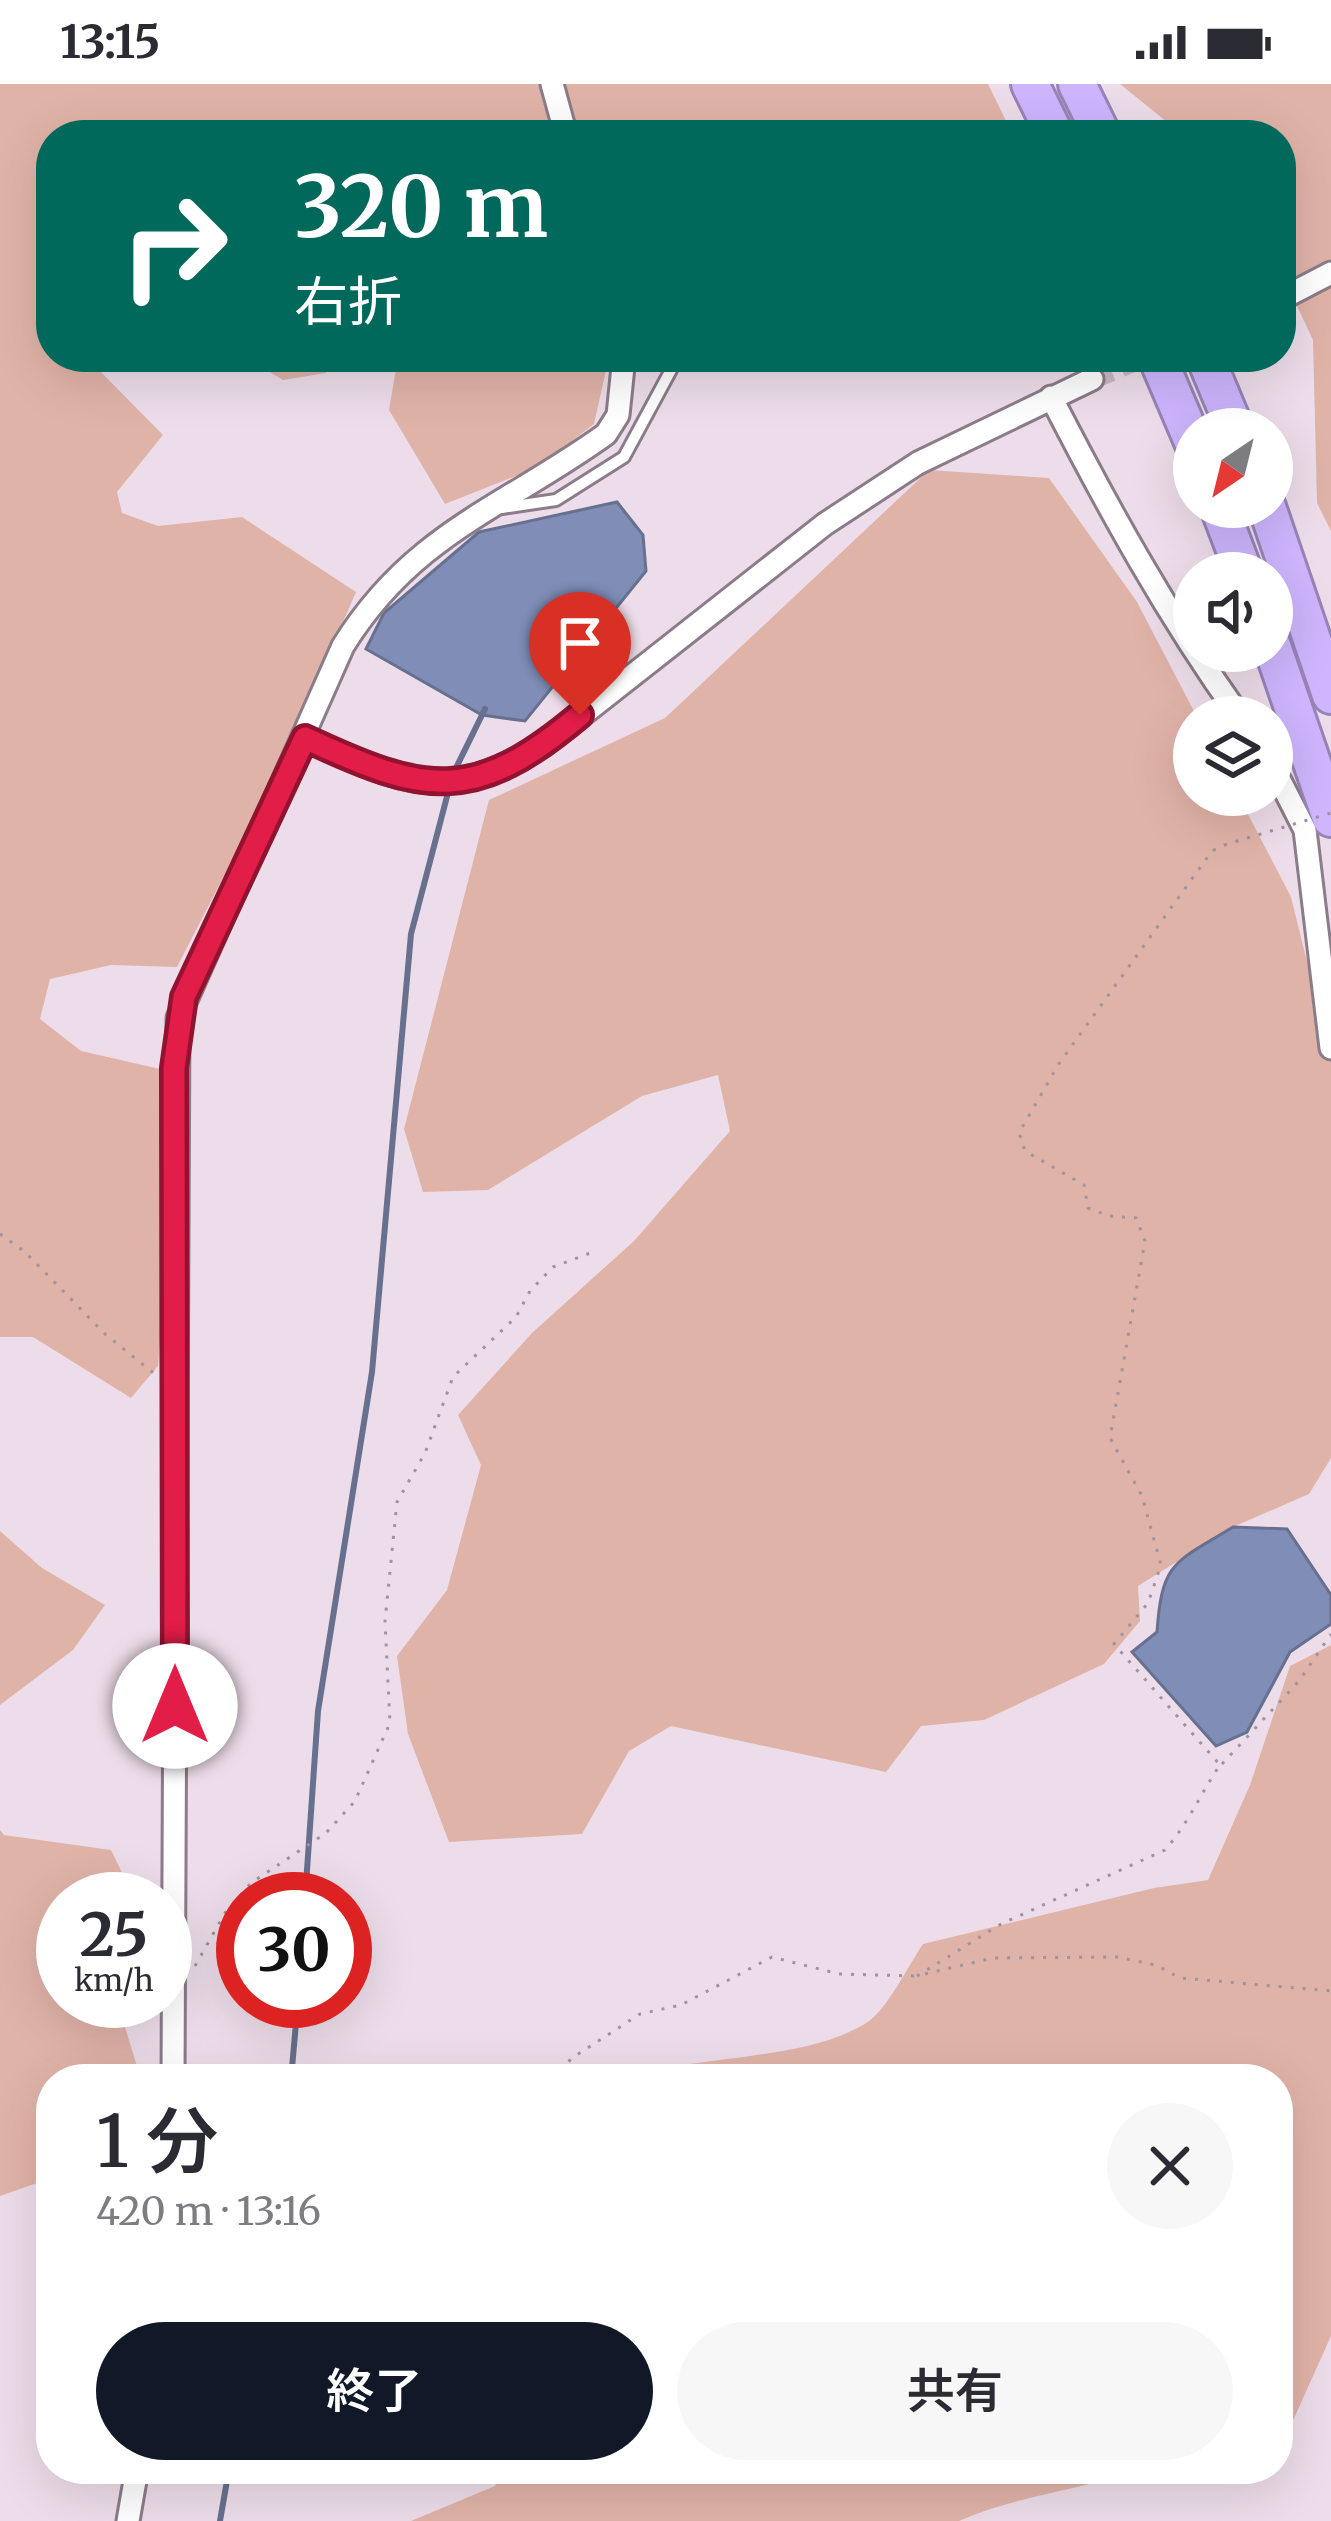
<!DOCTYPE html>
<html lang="ja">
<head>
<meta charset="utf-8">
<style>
  body { margin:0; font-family:Merriweather,"Noto Sans JP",serif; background:#f7f7f7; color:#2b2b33; height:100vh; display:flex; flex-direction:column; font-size:45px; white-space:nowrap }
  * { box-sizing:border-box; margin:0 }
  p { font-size:39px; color:#7c7c81 }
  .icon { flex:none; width:66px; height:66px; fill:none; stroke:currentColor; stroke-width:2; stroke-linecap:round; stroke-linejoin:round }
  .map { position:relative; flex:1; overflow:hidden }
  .drawer { position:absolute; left:36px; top:1980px; width:1257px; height:420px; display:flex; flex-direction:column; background:#fff; border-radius:48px; box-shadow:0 12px 48px #0002 }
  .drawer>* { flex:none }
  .banner { position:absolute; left:36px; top:36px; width:1260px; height:252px; border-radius:48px; box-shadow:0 12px 48px #0002; background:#00695c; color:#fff; overflow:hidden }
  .needle { width:78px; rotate:215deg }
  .controls { position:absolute; left:1173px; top:324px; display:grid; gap:24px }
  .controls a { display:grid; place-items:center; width:120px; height:120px; border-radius:50%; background:#fff; box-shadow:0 12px 48px #0002; font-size:60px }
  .speed { position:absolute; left:36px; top:1788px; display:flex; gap:24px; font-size:60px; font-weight:700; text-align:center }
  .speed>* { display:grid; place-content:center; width:156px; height:156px; border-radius:50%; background:#fff; box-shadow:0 12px 48px #0002; line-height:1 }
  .speed small { font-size:30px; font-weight:400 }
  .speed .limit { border:18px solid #d22; background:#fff; color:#111 }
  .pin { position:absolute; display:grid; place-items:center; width:102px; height:102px; color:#fff; margin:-123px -51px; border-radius:50% 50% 50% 0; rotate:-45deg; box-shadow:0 0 12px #0007 }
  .pin .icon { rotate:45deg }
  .me { position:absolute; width:132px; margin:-66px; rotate:0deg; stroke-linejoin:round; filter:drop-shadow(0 0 9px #0008) }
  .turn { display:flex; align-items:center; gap:42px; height:252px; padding:0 60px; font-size:54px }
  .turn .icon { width:156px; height:156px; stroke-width:2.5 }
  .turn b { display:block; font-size:84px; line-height:102px }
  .round { display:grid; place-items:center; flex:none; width:126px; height:126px; border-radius:63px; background:#f7f7f7 }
  .headline { display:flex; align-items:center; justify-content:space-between; height:204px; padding:0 60px }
  h1 { font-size:72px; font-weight:600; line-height:90px }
  .button { display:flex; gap:24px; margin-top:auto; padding:24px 60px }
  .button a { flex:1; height:138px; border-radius:72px; background:#111827; color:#fff; font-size:48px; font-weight:600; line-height:138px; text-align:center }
  .button a+a { background:#f7f7f7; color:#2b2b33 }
  .status { display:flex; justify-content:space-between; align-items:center; height:84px; padding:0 60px; background:#fff; direction:ltr }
  .status svg { height:33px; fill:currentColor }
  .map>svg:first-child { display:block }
  .green { fill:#e0b3a8 }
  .water { fill:#7f8db7; stroke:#68708f; stroke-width:3 }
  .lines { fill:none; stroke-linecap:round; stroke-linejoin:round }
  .stream { stroke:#68708f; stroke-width:6 }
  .street-tunnel { stroke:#c8bac5; stroke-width:21; stroke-dasharray:21 10; stroke-linecap:butt }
  .lane-casing { stroke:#8b7c89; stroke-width:16 }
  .street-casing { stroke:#8b7c89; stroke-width:27 }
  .highway-casing { stroke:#9785b6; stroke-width:42 }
  .path { stroke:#9f939d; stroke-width:3; stroke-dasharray:3 9; stroke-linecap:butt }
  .lane { stroke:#fff; stroke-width:10 }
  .street { stroke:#fff; stroke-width:21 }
  .highway { stroke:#ceb5fd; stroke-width:36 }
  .path-bridge { stroke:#9f939d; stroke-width:3; stroke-dasharray:3 9; stroke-linecap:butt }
  .route-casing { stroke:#92132f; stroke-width:30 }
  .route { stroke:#e11d48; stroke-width:21 }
</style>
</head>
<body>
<div class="status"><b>13:15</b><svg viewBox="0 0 49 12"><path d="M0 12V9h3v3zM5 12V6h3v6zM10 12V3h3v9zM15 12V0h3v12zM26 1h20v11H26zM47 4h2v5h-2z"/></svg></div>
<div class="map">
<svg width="1331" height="2437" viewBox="0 0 1331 2437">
  <rect width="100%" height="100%" fill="#edddea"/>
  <path class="green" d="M0,0H988L1013,51H51V273H86L163,351L117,408L122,429L158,442L242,433L356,508L282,679L177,883L111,881L50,895L40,935L81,967L169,987L166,1181L158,1282L131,1314L33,1253H0Z
    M1120,0H1331V447L1317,419L1313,256L1281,188V51H1183Z
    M245,273H329L326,289L283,296Z
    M398,273H609L594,340L538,383L445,420L389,326Z
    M929,386L1049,394L1137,518L1197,633L1194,711H1238L1291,813L1331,974V1374L1309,1410L1233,1443L1138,1502L1140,1537L1104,1580L984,1636L921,1642L886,1688L671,1642L629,1667L582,1750L449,1758L408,1650L397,1572L447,1506L481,1381L458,1331L532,1249L634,1157L730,1047L718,991L642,1012L488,1106L423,1108L404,1045L489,716L665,634Z
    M0,1447L42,1484L105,1521L73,1566L0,1621Z
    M1331,1561V2252L1278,2370V1995H623C695,1970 809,1978 869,1937C887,1925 910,1879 923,1860L1154,1804L1208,1796L1250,1701L1290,1582Z
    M0,1746L4,1751L111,1766L135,1815H63V1917H117L141,1995H51V2094L0,2112Z
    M505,2385H1140C1080,2407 1017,2411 959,2437H411L495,2402Z"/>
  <path class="water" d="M617,418L643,451L646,487L525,637L482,631L366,565L384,529L479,448Z
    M1233,1443L1287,1445L1331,1511V1540L1290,1568L1247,1648L1216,1662L1132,1568L1157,1548C1162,1476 1175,1479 1233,1443Z"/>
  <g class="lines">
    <path class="stream" d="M454,688L485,625
      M305,1815L318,1627L372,1288L411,850L450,701
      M291,1995L298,1917
      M220,2437L229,2385"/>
    <path class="street-tunnel" d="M1092,295L1144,273"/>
    <defs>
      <path id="lane" d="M502,424L556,416L624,373L678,273"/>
      <path id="street" d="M552,0L566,51
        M1281,215L1331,189
        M1051,313C1108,424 1167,531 1240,633
        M305,654C406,702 441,719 544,661L825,440L918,379L1092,295
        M1272,681L1305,746L1331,964
        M173,1995L178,934L343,562C413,449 505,423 606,350L618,331L624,273
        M128,2437L137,2385"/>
      <path id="highway" d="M1030,0L1055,51
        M1077,0L1102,51
        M1157,273L1194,360
        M1205,273L1235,345
        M1219,423L1244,489
        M1267,423L1331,611
        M1272,562L1331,734"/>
    </defs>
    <use href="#lane" class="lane-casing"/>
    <use href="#street" class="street-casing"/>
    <use href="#highway" class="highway-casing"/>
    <path class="path" d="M0,1150L25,1168L105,1250L156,1291
      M1222,1680L1299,1597L1331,1550
      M195,1882L225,1829L251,1799L326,1749L355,1717L390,1639L385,1537L397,1418L425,1369L453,1293L516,1233L530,1207L553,1183L593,1168
      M925,1890L993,1874L1117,1873L1156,1881L1180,1894L1331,1907
      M917,1892L1001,1840L1165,1766C1188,1740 1201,1709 1220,1681L1114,1560L1148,1519L1161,1481L1142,1412L1110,1354L1145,1157L1136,1134L1109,1132L1088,1124L1084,1101L1025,1067L1019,1049L1058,981L1212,767L1224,761
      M552,1995L572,1974L640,1930L681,1921L772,1873L839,1890L916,1892"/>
    <use href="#lane" class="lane"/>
    <use href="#street" class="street"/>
    <use href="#highway" class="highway"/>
    <path class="path-bridge" d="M1224,761L1331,729"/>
  </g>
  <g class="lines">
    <defs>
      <path id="route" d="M175,1622L174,984L184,913L305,654C425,710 473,721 580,631"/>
    </defs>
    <use href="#route" class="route-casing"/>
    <use href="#route" class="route"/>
  </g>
</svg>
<div class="controls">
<a><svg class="needle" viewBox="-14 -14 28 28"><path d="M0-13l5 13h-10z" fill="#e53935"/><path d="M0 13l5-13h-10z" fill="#7c7c81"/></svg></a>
<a><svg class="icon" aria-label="sound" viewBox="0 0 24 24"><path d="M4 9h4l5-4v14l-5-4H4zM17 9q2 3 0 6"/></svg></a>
<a><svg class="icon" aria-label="layers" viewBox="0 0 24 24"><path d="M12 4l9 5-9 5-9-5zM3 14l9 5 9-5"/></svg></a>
</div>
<div class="speed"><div>25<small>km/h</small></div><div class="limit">30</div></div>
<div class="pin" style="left:580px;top:631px;background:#d93025"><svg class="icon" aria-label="arrive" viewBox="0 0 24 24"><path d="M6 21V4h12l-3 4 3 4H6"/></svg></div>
<svg class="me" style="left:175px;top:1622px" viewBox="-20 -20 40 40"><circle r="19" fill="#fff"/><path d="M0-13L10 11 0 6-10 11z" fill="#e11d48"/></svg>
<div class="banner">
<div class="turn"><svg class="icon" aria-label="right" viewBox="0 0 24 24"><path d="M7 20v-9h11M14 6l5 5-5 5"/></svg><div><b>320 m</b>右折</div></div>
</div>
<section class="drawer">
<div class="headline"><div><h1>1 分</h1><p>420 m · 13:16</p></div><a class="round"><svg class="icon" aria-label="close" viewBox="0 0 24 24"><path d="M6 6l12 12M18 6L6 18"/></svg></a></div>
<div class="button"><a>終了</a><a>共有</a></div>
</section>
</div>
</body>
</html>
